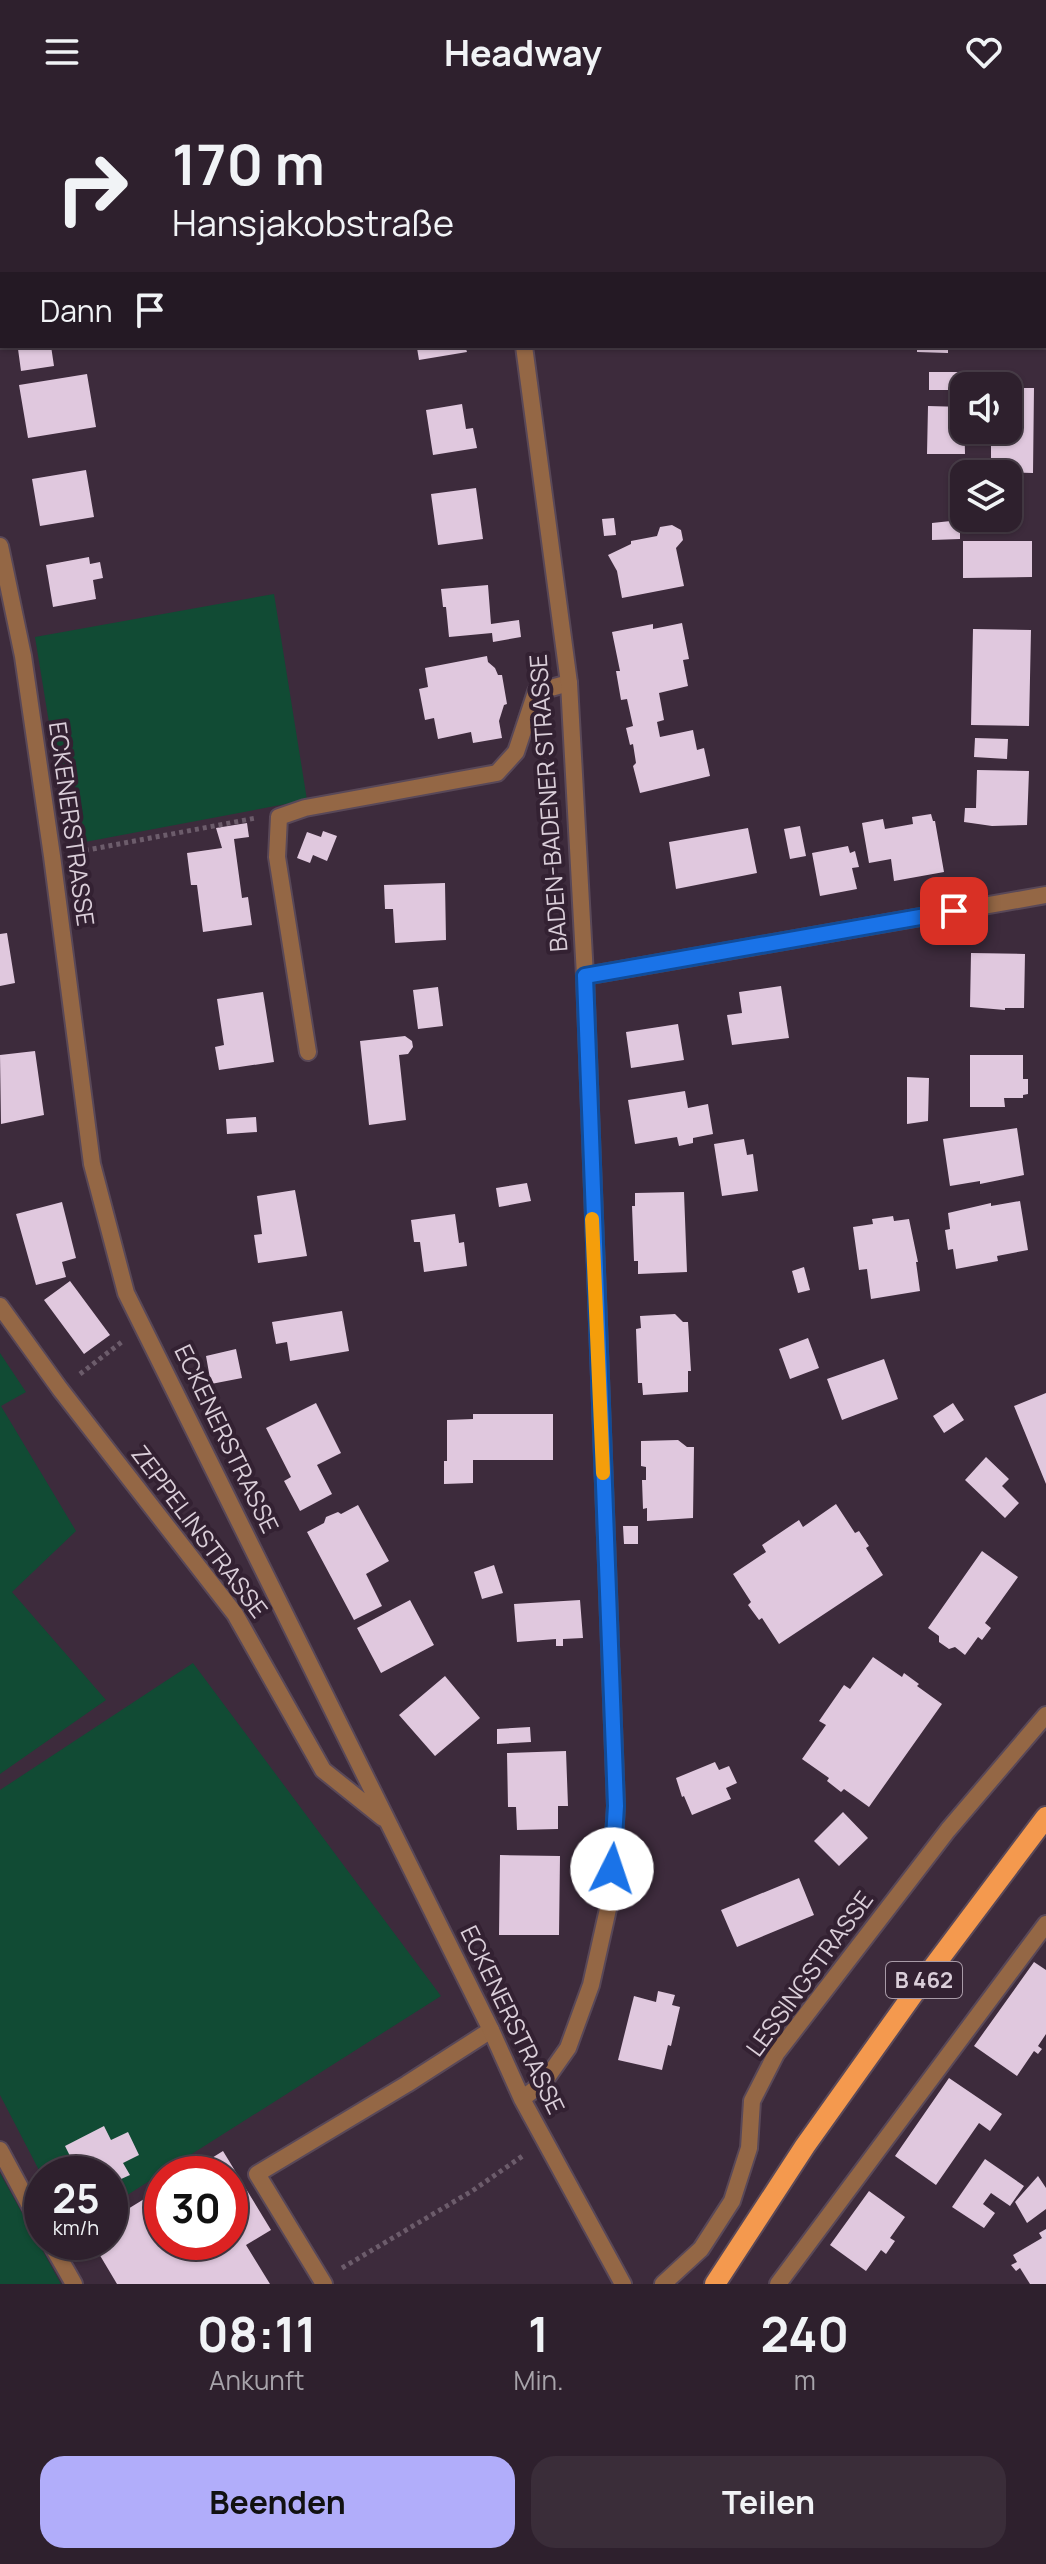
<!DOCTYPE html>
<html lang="de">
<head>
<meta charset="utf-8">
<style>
  body { margin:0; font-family:Manrope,sans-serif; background:#3a2d39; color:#f1f3f6; height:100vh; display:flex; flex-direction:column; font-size:30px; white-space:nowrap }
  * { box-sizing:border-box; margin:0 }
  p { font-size:26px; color:#a7a3aa }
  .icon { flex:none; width:44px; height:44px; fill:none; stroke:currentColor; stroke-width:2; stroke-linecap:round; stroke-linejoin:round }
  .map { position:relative; height:2180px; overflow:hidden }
  .panel { display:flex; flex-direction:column; background:#2e202d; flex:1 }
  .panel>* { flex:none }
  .top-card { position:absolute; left:0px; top:0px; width:1046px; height:244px; box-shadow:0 2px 6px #0004,0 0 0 2px #493e49; background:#2e202d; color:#f1f3f6; overflow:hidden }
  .fabs { position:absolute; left:950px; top:268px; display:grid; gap:16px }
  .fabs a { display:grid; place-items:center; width:72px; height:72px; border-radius:16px; background:#2e202d; box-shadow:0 2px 6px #0004,0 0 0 2px #493e49; font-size:40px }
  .speed { position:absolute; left:24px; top:2052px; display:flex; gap:16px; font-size:40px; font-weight:700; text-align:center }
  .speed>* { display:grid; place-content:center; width:104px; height:104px; border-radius:50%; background:#2e202d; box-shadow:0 2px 6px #0004,0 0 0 2px #493e49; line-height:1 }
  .speed small { font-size:20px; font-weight:400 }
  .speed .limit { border:12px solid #d22; background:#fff; color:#111 }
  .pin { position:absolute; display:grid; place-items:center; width:68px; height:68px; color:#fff; margin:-34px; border-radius:16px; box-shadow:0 4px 12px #0006 }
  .me { position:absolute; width:88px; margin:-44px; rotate:4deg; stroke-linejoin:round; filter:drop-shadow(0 0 6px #0008) }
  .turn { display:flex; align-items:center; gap:28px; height:168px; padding:0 40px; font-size:36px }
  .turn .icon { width:104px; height:104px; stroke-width:2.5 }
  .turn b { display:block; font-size:56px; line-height:68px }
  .then { display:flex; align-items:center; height:76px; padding:0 40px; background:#0003; gap:16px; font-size:30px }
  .eta { display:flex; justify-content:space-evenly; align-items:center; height:136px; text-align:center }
  .eta b { font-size:48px; font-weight:700; line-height:56px }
  .cta { display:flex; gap:16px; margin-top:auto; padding:16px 40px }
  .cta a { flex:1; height:92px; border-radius:24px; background:#b1adfa; color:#111; font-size:32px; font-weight:700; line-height:92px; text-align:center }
  .cta a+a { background:#3a2d39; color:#f1f3f6 }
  header { display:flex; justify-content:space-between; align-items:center; height:104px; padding:0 40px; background:#2e202d; font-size:36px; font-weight:700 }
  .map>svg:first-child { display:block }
  .green { fill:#114b34 }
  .building { fill:#e0c8de }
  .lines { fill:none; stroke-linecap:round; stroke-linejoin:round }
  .service-casing { stroke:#594858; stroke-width:20 }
  .minor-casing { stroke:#594858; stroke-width:20 }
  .primary-casing { stroke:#594858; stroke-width:24 }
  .path { stroke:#6c5c6b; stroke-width:5; stroke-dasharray:4 4; stroke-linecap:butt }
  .service { stroke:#946745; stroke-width:16 }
  .minor { stroke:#946745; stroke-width:16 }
  .primary { stroke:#f4994e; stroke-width:20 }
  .route-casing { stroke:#114b97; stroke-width:20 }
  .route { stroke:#1a73e8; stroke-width:14 }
  .slow { stroke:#f59e0b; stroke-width:14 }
  .labels { text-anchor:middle; stroke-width:8; stroke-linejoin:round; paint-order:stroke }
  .shield { fill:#332132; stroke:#a89aa7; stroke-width:2 }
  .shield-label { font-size:22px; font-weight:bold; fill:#daced9 }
  .street-label { font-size:24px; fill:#daced9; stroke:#332132 }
</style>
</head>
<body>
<header><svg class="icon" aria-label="menu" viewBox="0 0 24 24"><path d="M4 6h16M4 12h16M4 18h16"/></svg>Headway<svg class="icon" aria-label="heart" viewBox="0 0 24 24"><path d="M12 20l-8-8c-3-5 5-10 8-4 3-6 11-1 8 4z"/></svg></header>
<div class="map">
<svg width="1046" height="2180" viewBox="0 0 1046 2180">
  <rect width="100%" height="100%" fill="#3d2b3c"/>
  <path class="green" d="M274,490L307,696L69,741L35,533Z
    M0,1249L26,1288L1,1302L76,1427L12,1488L106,1596L0,1670Z
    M193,1559L441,1892L110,2102V2070H42V2072L0,1991V1686Z
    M0,2069L61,2180H0Z"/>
  <path class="building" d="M38,242H51L54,262L21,267L18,245Z
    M402,242H465L467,248L419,256L417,244L402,246Z
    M917,242H948V249L917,248Z
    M929,268H966L964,286H929Z
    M87,270L96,323L28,334L19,281Z
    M1008,284H1034L1033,369L991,368V340H983L984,326H1008Z
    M462,300L466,325L473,324L477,344L433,351L426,306Z
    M928,302L964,303L965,350H927Z
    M86,366L94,413L40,422L32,375Z
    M1008,382H1020V399L1008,400Z
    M476,384L483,435L438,441L431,390Z
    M614,414L616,431L604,432L602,415Z
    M960,416V435L932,436V419Z
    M672,421L681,426L683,436L676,444L684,482L622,494L617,467L608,451L631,440V437L657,432L660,423Z
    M963,437H1032V473L963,474Z
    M89,453L90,460L100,458L103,474L93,476L96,495L53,503L46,461Z
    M488,481L491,520L519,516L521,533L493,538L492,529L449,533L446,503H443L441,485Z
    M682,519L689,555L683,556L688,582L659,589L664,616L657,618L660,633L693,626L697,646L704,644L710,672L640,689L633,662L636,659L633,640L630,641L626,624L633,622L627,595L621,596L616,567H620L612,528L653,520V525Z
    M973,525L1031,526L1029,622L971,621Z
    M487,552L488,558L495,564L498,571H502L507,600L504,601L499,617L502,634L473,639L471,628L438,635L434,614L425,616L419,585L428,583L425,564Z
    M975,634L1008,635L1007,655L974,653Z
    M977,666L1029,667L1027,721L992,722L964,718L965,704H976Z
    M931,710L933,717H935L944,768L894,777L891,755L869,759L862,719L883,715L885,725L913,720L912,713Z
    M247,719L249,733L234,735L242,794L248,793L252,821L203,828L197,781H191L187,749L222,744L216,724Z
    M800,722L806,752L790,755L784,725Z
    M748,724L757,769L676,785L669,738Z
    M323,727L337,732L327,757L313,751L310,759L297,754L307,728L321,733Z
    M848,742L850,749L855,747L859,763L852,764L857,785L820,792L812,749Z
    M445,779L446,836L395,839L393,805H385L384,781Z
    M7,829L15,879L0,882V830Z
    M971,849L1025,850L1024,904H1005V906L970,903Z
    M781,882L789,934L732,941L727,911L742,909L739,888Z
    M438,883L443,922L418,925L413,886Z
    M263,888L274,958L219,966L215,943L224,941L217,895Z
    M678,920L684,956L631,964L626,928Z
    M405,932L412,937L413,943L408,950L399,951L406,1016L369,1021L360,937Z
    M35,947L44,1011L1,1020L0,951Z
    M970,951H1023V975H1028V990L1023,991V994H1004L1005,1003H970Z
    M907,973L929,974L928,1017L907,1020Z
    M685,987L688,1004L708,1000L713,1030L693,1034V1039L679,1042L677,1033L635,1040L628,996Z
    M256,1013L257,1028L227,1030L226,1015Z
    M1017,1024L1024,1071L980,1080V1077L950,1082L943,1035Z
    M744,1035L747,1051L753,1050L758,1087L722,1092L714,1040Z
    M527,1079L531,1097L499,1103L496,1084Z
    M295,1086L307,1152L258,1159L254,1131L262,1130L257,1092Z
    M684,1088L687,1168L638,1170V1157H634L632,1102H635V1089Z
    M1020,1097L1028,1146L997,1152L998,1157L956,1165L953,1145L948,1146L945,1126L950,1125L948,1109L991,1099V1102Z
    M62,1098L76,1154L62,1158L66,1173L36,1181L16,1110Z
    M455,1110L459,1139L464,1138L467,1162L424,1168L420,1138H414L411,1116Z
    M893,1112L894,1117L909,1115L918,1158H916L920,1187L871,1195L867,1165L859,1166L853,1123L873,1120L872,1115Z
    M804,1163L810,1186L798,1189L792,1167Z
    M70,1177L110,1231L84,1250L44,1196Z
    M342,1207L349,1247L290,1257L287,1238L276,1240L272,1218Z
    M675,1210L683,1218H688L691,1267H688V1288L643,1291L642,1279H638L636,1225L641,1224L640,1212Z
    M808,1234L819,1264L790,1275L779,1245Z
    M236,1245L242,1274L211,1280L206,1252Z
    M884,1255L898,1295L842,1316L827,1275Z
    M1046,1289V1380L1014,1302Z
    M316,1299L341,1349L317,1361L332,1390L300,1407L284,1377L291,1373L266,1324Z
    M953,1299L964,1316L944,1329L933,1312Z
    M473,1310H553V1356H473V1379L444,1380V1357H447V1316L473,1315Z
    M678,1336L687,1343H694L693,1414L647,1417V1404L643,1405L642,1376H646V1363L641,1362V1337Z
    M986,1353L1009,1375L1002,1382L1019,1399L1005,1414L965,1376Z
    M836,1400L855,1429L859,1427L869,1442L866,1444L883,1471L779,1540L762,1514L759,1516L748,1501L751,1498L733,1470L766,1448L762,1441L799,1416L803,1423Z
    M358,1401L389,1457L366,1470L382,1502L354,1516L307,1428L324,1419L326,1413L338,1408L341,1410Z
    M623,1422H638V1440H624Z
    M982,1447L1018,1473L985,1519L991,1524L982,1536L978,1533L965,1551L955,1543L949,1545L939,1538V1532L928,1524Z
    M494,1461L503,1489L482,1495L474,1468Z
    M410,1496L434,1541L381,1569L357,1524Z
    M580,1496L583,1534L563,1535V1542H556V1535L517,1538L514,1500Z
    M873,1553L902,1573L904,1569L919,1580L917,1582L942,1600L869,1703L844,1685L841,1688L827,1677L829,1674L802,1655L826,1621L819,1617L844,1581L850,1585Z
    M445,1572L480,1614L435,1652L399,1611Z
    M530,1623L531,1638L497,1640V1625Z
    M566,1647L568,1702H558V1725L517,1726L516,1703H508L507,1649Z
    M715,1658L719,1666L729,1662L737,1679L726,1684L731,1695L692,1711L684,1692L682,1693L676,1674Z
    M843,1708L868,1734L839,1762L814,1737Z
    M500,1751L560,1752L559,1831H499Z
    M799,1774L814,1811L737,1843L721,1806Z
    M1034,1858L1046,1866V1930L1038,1942L1042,1945L1038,1950L1034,1947L1017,1972L974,1942Z
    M658,1887L675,1891L672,1901L680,1903L671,1942L668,1941L662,1966L618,1956L634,1892L656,1898Z
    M949,1974L1002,2010L990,2027L979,2019L936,2081L895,2052Z
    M104,2022L111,2036L128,2028L139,2051L123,2059L130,2071L110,2080V2070H79L65,2042Z
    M223,2047L271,2126L246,2141L270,2180H117L92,2138H110V2116L162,2084V2138H230V2070H186Z
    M985,2055L1024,2082L1010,2102L991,2089L983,2100L995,2109L984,2124L952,2103Z
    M1038,2072L1046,2084V2105L1027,2119L1015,2098Z
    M869,2087L905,2113L890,2134L895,2137L886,2150L881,2146L866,2167L830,2141Z
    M1046,2125V2180H1030L1020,2164L1016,2167L1011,2161L1017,2158L1013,2151L1042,2134L1039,2129Z"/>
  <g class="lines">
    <defs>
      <path id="service" d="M308,948L277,753L279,713L305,704L497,669L516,648L536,588L569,579
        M324,2180L257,2070L407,1980L491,1926"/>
      <path id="minor" d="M485,0L486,2
        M0,442L23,552L52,752L92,1060L126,1189L491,1926L522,1995L623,2180
        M585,872L1046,791
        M0,1202L60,1285L235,1510L323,1666L383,1714
        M522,1995L544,1978L568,1944L591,1881L610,1796L616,1702L585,872L569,579L524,242
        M0,2046L42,2124
        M50,2138L74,2180
        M663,2180L701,2145L732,2097L749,2044L752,1997L776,1950L948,1726L1046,1611
        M778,2180L1046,1820"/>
      <path id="primary" d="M715,2180L805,2042L919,1882L1046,1713"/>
    </defs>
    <use href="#service" class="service-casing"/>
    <use href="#minor" class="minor-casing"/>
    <use href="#primary" class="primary-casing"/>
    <path class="path" d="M77,748L256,714
      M80,1270L123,1237
      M342,2164L472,2087L524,2051"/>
    <use href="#service" class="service"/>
    <use href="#minor" class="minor"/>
    <use href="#primary" class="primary"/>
  </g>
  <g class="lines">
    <defs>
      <path id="route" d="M612,1765L616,1702L585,872L954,807"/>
    </defs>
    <use href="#route" class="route-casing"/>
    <use href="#route" class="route"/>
    <path class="slow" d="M592,1115L603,1369"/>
  </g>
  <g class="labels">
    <rect class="shield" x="886" y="1858" width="76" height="36" rx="6"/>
    <g class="shield-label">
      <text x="924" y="1884">B 462</text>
    </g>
    <g class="street-label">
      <text transform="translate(549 699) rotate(-94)" y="8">BADEN-BADENER STRASSE</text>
      <text transform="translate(71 720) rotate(82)" y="8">ECKENERSTRASSE</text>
      <text transform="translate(226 1335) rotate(64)" y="8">ECKENERSTRASSE</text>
      <text transform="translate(199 1428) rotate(53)" y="8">ZEPPELINSTRASSE</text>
      <text transform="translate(810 1870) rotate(-54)" y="8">LESSINGSTRASSE</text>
      <text transform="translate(512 1916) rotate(64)" y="8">ECKENERSTRASSE</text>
    </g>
  </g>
</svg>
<div class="fabs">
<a><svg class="icon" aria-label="sound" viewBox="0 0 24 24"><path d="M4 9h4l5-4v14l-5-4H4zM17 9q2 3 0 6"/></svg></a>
<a><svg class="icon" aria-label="layers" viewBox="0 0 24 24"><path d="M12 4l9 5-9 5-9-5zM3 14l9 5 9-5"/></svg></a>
</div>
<div class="speed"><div>25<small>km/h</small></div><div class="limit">30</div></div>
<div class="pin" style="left:954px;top:807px;background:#d93025"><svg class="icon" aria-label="arrive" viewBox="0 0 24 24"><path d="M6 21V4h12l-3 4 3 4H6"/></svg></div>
<svg class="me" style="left:612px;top:1765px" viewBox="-20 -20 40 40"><circle r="19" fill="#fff"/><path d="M0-13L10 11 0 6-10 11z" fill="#1a73e8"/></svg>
<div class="top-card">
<div class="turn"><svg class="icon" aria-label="right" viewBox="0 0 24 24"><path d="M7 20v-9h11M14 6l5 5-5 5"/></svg><div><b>170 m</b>Hansjakobstraße</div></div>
<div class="then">Dann<svg class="icon" aria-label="arrive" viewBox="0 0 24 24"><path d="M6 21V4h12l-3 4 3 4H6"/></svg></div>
</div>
</div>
<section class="panel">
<div class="eta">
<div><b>08:11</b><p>Ankunft</p></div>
<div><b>1</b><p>Min.</p></div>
<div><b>240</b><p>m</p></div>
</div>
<div class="cta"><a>Beenden</a><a>Teilen</a></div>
</section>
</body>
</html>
